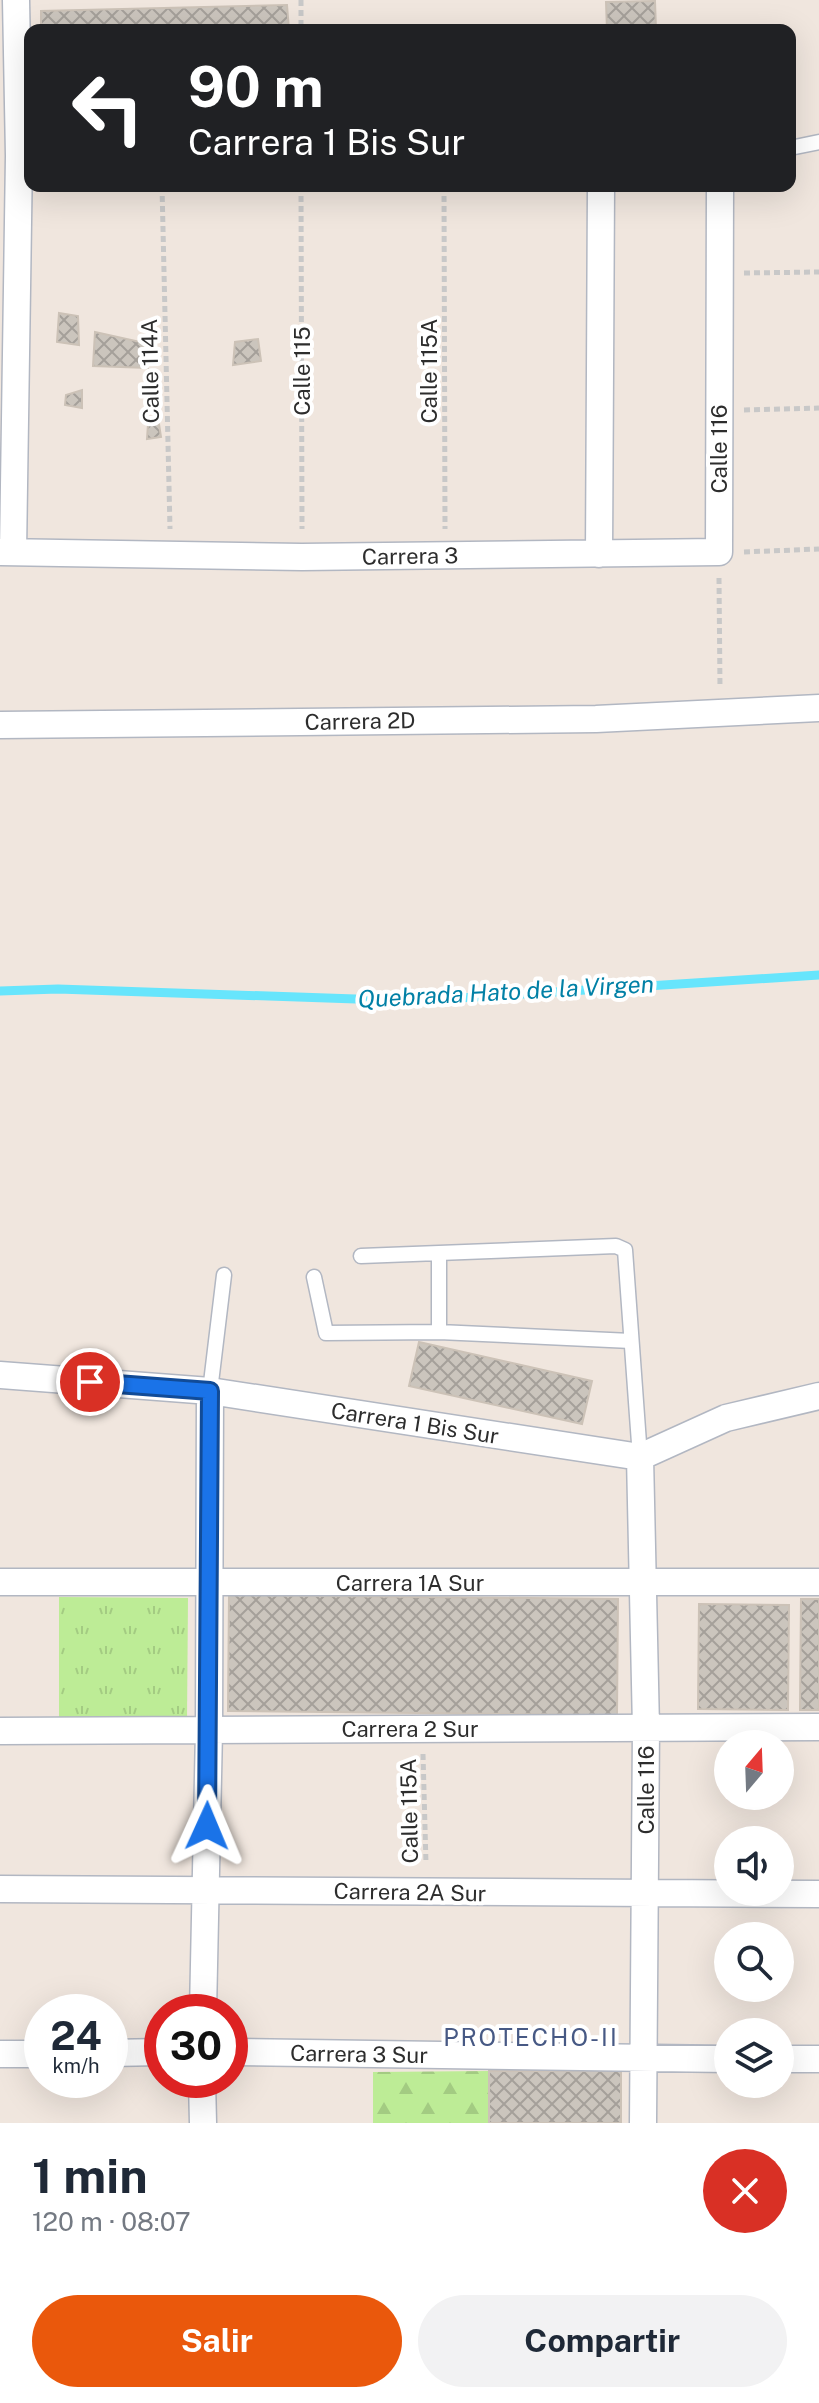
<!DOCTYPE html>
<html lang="es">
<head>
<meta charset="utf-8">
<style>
  body { margin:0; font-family:"Public Sans",sans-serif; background:#f2f2f3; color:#1f2937; height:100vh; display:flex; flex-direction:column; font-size:30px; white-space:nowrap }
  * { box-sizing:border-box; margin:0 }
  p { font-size:26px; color:#747a83 }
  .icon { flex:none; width:44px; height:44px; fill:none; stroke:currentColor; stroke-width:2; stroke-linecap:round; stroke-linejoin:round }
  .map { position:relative; height:2123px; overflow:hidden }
  .sheet { display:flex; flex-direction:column; background:#fff; flex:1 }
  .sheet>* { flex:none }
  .guide { position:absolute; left:24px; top:24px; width:772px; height:168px; border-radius:16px; box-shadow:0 8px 32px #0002; background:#202124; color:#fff; overflow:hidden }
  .needle { width:52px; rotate:19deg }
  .controls { position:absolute; left:714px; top:1730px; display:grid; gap:16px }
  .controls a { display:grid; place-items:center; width:80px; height:80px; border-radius:50%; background:#fff; box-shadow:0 8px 32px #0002; font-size:40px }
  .speed { position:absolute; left:24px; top:1994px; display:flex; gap:16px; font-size:40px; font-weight:700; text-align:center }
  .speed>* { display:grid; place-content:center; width:104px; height:104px; border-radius:50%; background:#fff; box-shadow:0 8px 32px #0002; line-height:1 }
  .speed small { font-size:20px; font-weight:400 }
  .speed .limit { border:12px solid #d22; background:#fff; color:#111 }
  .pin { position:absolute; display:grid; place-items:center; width:68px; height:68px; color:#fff; margin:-34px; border:4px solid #fff; border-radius:50%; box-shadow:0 2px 8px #0007 }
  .me { position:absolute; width:88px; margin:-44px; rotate:1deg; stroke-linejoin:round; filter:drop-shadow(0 0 6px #0008) }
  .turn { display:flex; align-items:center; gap:28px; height:168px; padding:0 32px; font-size:36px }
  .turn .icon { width:104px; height:104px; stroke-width:2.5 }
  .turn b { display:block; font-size:56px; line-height:68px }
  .round { display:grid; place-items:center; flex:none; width:84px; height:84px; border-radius:42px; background:#f2f2f3 }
  .overview { display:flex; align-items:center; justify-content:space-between; height:136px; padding:0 32px }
  h1 { font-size:48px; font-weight:700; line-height:60px }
  .cta { display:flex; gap:16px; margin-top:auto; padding:16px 32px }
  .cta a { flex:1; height:92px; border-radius:48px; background:#ea580c; color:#fff; font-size:32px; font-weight:700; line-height:92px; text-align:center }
  .cta a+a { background:#f2f2f3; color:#1f2937 }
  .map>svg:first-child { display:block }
  .grass { fill:url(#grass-tufts) }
  .forest { fill:url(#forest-firs) }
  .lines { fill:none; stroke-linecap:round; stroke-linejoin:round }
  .stream { stroke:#67e5fc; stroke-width:9 }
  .building { fill:url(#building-cross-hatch); stroke:#ccc2b7; stroke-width:2 }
  .service-casing { stroke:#b2b7c2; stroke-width:17 }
  .minor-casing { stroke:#b2b7c2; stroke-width:29 }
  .path { stroke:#c8c8c8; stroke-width:5; stroke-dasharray:6 4; stroke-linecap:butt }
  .service { stroke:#fff; stroke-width:14 }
  .minor { stroke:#fff; stroke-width:26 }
  .route-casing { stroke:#114b97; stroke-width:20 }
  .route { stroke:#1a73e8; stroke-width:14 }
  .labels { text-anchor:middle; stroke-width:8; stroke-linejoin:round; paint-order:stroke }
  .street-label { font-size:22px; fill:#2d2d2d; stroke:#fff }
  .water-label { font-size:24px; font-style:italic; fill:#0180a6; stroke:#fff }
  .neighbourhood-label { font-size:24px; letter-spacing:2px; fill:#475984; stroke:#fff }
</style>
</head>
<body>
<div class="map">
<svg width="819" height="2123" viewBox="0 0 819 2123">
  <defs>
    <pattern id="grass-tufts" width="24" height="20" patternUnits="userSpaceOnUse" patternTransform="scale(2)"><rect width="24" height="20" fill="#bdec96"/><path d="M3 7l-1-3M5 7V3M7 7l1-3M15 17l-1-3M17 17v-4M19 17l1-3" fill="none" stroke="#a3cb82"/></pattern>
    <pattern id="forest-firs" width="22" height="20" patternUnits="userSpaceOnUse" patternTransform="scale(2)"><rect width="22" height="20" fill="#bdec96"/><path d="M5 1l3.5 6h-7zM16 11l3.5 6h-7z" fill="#a3cb82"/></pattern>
    <pattern id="building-cross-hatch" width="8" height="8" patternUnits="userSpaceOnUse" patternTransform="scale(2)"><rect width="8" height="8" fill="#cbc5bd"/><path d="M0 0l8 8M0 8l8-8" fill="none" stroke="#a5a09a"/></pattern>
  </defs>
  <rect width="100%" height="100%" fill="#f0e6de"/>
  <path class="grass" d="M59,1597L188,1598L187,1721L59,1719Z"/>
  <path class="forest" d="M489,2071V2123H373V2072Z"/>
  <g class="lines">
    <path class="stream" d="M0,991L58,989L414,1001L819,975"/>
  </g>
  <path class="building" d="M655,1L656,30H607L606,2Z
    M287,5L289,30H41V11Z
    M59,313L78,316L79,345L57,342Z
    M95,332L145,343L148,368L93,366Z
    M258,339L261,361L233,365L235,342Z
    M82,390V408L65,405L66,395Z
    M148,424H159L161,437L147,439Z
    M419,1342L592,1381L582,1424L409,1386Z
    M229,1595L618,1599L617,1715L228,1711Z
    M801,1599H819V1710H800Z
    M699,1604L789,1605L788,1710L698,1709Z
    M489,2071H621V2123H489Z"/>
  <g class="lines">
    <defs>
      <path id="service" d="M790,148L819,142
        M439,1254V1332L631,1341
        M361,1256L616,1246L625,1250L640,1457
        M314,1277L326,1333L439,1332
        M210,1391L224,1275"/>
      <path id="minor" d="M0,552L302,557L719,552L720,186
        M13,552L19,156L16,0
        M599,554L601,186
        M0,725L596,719L819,708
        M0,1375L210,1391L640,1457L726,1418L819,1396
        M640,1457L646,1728L643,2123
        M0,1582H819
        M0,1731L819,1727
        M0,1889L819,1894
        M203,2012L209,1730L210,1391
        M230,2052L728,2059
        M110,2053L162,2052
        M0,2054H42
        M780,2059H819
        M202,2080L203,2123"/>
    </defs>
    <use href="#service" class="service-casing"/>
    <use href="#minor" class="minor-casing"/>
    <path class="path" d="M301,0V30
      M162,186L170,529
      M301,186L302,529
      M444,186L445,529
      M744,273L819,272
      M744,410L819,408
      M744,552L819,549
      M719,578L720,688
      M423,1754L426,1864"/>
    <use href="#service" class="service"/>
    <use href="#minor" class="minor"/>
  </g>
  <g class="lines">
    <defs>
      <path id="route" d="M90,1382L210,1391L207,1826"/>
    </defs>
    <use href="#route" class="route-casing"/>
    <use href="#route" class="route"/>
  </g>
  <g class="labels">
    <g class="street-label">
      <text transform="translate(150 371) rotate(-91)" y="8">Calle 114A</text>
      <text transform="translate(302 371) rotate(-90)" y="8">Calle 115</text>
      <text transform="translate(429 371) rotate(-90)" y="8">Calle 115A</text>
      <text transform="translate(719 449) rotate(-90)" y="8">Calle 116</text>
      <text transform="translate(410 556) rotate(-1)" y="8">Carrera 3</text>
      <text transform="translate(360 721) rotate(-1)" y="8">Carrera 2D</text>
      <text transform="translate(415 1423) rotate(9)" y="8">Carrera 1 Bis Sur</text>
      <text x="410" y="1591">Carrera 1A Sur</text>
      <text x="410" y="1737">Carrera 2 Sur</text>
      <text transform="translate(646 1790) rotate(-90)" y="8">Calle 116</text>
      <text transform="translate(409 1811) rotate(-91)" y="8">Calle 115A</text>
      <text transform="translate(410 1892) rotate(1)" y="8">Carrera 2A Sur</text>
      <text transform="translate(359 2054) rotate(1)" y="8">Carrera 3 Sur</text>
    </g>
    <g class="water-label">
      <text transform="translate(506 992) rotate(-3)" y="8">Quebrada Hato de la Virgen</text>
    </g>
    <g class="neighbourhood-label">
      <text x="531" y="2046">PROTECHO-II</text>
    </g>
  </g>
</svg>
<div class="controls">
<a><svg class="needle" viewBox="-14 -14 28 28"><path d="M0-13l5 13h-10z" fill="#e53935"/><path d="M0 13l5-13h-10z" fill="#747a83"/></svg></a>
<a><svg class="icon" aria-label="sound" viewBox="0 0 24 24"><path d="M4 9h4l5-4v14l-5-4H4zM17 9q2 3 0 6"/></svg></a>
<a><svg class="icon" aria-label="search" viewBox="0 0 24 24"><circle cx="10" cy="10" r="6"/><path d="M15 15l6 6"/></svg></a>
<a><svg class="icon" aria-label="layers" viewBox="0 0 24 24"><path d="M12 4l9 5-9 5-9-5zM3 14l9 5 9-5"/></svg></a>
</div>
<div class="speed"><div>24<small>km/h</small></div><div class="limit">30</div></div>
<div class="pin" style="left:90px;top:1382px;background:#d93025"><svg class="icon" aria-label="arrive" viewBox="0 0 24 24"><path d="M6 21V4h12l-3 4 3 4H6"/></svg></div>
<svg class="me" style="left:207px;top:1826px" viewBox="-20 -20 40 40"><path d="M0-17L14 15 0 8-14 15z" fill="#1a73e8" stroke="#fff" stroke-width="4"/></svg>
<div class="guide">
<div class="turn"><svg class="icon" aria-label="left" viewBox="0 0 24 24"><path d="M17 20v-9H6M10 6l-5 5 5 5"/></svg><div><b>90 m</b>Carrera 1 Bis Sur</div></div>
</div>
</div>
<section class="sheet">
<div class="overview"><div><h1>1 min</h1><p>120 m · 08:07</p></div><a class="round" style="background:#d93025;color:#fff"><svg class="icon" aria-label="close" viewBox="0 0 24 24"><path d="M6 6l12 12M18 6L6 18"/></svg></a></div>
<div class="cta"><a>Salir</a><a>Compartir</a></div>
</section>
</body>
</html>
